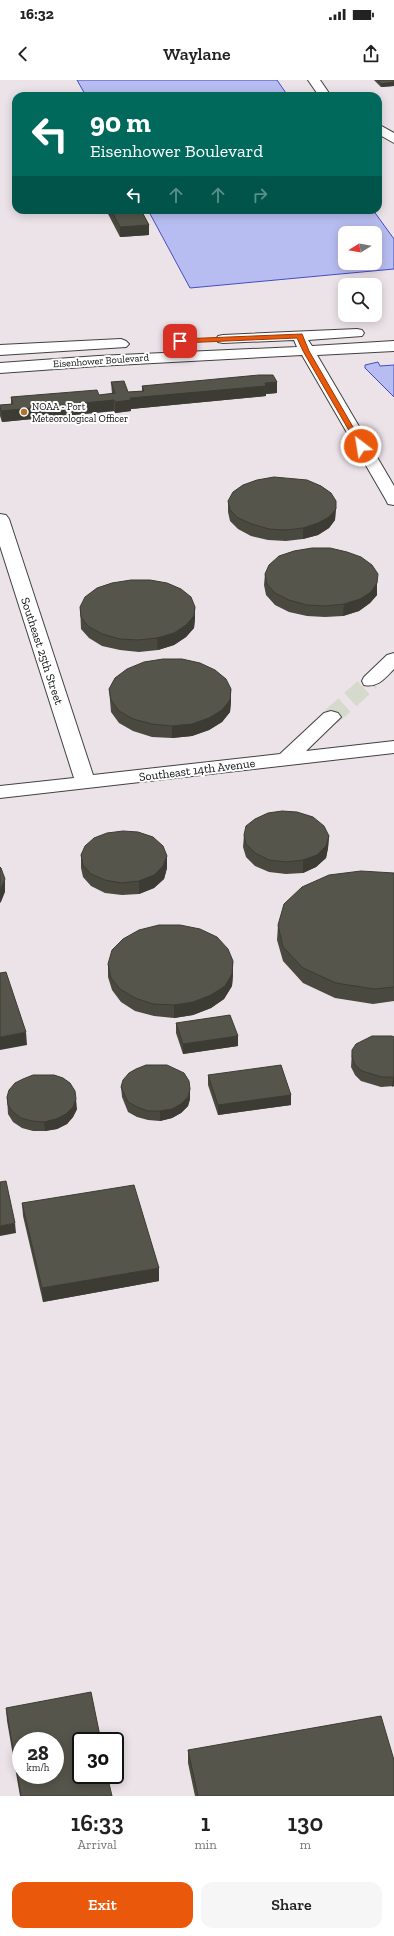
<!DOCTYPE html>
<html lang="en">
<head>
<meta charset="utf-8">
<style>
  body { margin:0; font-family:"Zilla Slab",serif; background:#f6f6f6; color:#222; height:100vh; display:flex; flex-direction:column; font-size:15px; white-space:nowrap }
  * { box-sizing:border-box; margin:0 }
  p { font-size:13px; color:#767676 }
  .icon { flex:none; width:22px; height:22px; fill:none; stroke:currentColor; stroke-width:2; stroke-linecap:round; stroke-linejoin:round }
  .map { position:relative; height:1716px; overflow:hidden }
  .sheet { display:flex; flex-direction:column; background:#fff; flex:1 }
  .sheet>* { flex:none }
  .hud { position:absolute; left:12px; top:12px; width:370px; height:122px; border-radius:12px; box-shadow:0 2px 10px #0003; background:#00695c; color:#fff; overflow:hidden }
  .needle { width:26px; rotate:259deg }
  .fabs { position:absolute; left:338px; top:146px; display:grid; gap:8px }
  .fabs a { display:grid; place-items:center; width:44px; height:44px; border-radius:8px; background:#fff; box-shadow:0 2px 10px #0003; font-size:20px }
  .speed { position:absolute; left:12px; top:1652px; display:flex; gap:8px; font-size:20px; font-weight:700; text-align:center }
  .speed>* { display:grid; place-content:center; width:52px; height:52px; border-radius:50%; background:#fff; box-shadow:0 2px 10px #0003; line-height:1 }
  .speed small { font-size:10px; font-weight:400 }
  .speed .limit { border:2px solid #111; border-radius:6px; background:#fff; color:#111 }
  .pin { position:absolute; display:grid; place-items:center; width:34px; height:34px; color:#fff; margin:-17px; border-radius:8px; box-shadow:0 2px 6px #0006 }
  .me { position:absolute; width:44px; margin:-22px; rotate:329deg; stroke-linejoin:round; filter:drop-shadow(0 0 3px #0008) }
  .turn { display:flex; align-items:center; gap:14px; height:84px; padding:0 12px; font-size:18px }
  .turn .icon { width:52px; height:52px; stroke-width:2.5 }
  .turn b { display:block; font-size:28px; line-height:34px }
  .lanes { display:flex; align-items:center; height:38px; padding:0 12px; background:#0003; justify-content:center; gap:20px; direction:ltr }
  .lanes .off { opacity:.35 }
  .eta { display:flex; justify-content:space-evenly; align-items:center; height:68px; text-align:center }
  .eta b { font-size:24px; font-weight:600; line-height:28px }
  .cta { display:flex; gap:8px; margin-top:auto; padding:8px 12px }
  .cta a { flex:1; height:46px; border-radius:12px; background:#ea580c; color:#fff; font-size:16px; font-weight:600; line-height:46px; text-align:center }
  .cta a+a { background:#f6f6f6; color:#222 }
  .status { display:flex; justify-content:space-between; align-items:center; height:28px; padding:0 20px; background:#fff; direction:ltr }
  .status svg { height:11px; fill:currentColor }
  header { display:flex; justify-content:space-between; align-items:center; height:52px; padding:0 12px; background:#fff; font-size:18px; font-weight:600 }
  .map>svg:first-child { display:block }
  .industrial { fill:#ece3e8; fill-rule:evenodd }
  .water { fill:#b8bdf1; stroke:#444cc3; fill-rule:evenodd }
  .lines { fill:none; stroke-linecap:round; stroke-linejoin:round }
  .minor-tunnel { stroke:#d6dacd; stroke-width:18; stroke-dasharray:18 8; stroke-linecap:butt }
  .minor-casing { stroke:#414141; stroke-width:2 }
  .minor { fill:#fff; fill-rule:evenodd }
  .wall { fill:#494940 }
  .shaded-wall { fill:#3c3c34 }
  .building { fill:#55554b; stroke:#3c3c34; fill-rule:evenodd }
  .route { fill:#ea580c; stroke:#983908 }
  .poi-dot { fill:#b37130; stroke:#fff; stroke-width:1.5 }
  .labels { text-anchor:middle; stroke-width:4; stroke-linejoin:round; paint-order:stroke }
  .far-street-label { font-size:10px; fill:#0e0e0e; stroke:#fff }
  .far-poi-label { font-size:10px; fill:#0e0e0e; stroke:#fff; text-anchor:start }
  .street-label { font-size:12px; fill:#0e0e0e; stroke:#fff }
</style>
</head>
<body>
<div class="status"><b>16:32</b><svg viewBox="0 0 49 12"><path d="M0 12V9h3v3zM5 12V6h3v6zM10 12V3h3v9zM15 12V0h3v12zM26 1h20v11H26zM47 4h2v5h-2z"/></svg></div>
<header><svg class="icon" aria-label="back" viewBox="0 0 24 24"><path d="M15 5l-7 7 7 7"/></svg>Waylane<svg class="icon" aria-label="share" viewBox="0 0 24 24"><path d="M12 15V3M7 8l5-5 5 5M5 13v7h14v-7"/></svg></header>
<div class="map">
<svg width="394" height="1716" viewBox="0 0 394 1716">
  <rect width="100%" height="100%" fill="#f9feef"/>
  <path class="industrial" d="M0,0H77L86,16H16V130H148L190,208L394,189V1716H0ZM345,205H375V235H345ZM21,1661H55V1695H21ZM81,1661H115V1695H81Z
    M277,0H394V159L373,130H378V16H288Z"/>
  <path class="water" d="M77,0H277L288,16H86Z
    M148,130H373L394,159V189L190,208ZM345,153H375V183H345Z
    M378,282L380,286L394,285V317L365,288V285Z"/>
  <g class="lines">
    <path class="minor-tunnel" d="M331,637L371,601"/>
    <defs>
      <path id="minor" d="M308,0H320L331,16H319Z
        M378,44L394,53V63L378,54Z
        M357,249L362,250L364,253L362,256L308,260L312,266L394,261V271L317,275L394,406V425L388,424L386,420L302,275L98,286L0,293V283L98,276L297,267L294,260L223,263L218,262L216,259L218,256L223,255Z
        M121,259L126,261L129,264L126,267L0,275V265Z
        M0,434L6,435L9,439L93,695L280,674L324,633L331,631L338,633L341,637L306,671L394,661V673L0,718V706L74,698L0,466Z
        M394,573V589C385,598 378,608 364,605L362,601L364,597L387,575Z"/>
    </defs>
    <use href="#minor" class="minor-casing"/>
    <use href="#minor" class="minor"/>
  </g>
  <path class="wall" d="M374,0H394V6L381,7Z
    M106,130H141L149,145V155L120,157Z
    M111,302L128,312L142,311V306L277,302V313L266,314V316L131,329V331L115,333L114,331L2,342L0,336V325L11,324V317L99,315L112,314Z
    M228,421H336L335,440L329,448L318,455L303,459L286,461L268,460L251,456L238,449L230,441L228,432Z
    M265,494L377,515L370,523L359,531L343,536L325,537L307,536L289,532L275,525L266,515L264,505Z
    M80,527L195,538L194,548L186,557L174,565L158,570L139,572L120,570L102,566L89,558L81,549Z
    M109,609L231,621L230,632L222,642L209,650L192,656L172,658L152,657L133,651L119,643L111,632Z
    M244,755L329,756L328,768L326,778L316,787L303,793L286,794L269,792L255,786L246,777L243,767Z
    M81,775L167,788L164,799L154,808L139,814L122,815L105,813L91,806L83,797L81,788Z
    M394,793V921L373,924L335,918L303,903L283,881L277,860L278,845Z
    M108,884L233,894L232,906L224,919L211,928L193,935L174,938L154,936L135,931L121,922L112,910L108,897Z
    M176,943L238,956V966L183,974L176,953Z
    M394,957V1006L381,1007L361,1001L355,995L351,987L352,970Z
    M208,995L291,1015V1025L218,1035L208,1005Z
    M121,1007L190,1009V1019L188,1026L181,1033L172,1038L160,1041L148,1040L137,1037L128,1032L122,1017Z
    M7,1017L77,1029L73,1037L67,1044L57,1049L45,1051H33L22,1048L13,1042L8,1034Z
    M22,1123L159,1201L43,1222L23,1136Z
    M6,1628L112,1716H20L7,1641Z
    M188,1670L394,1716H195L188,1683Z"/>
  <path class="shaded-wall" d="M394,2V6L381,7V4Z
    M149,145V155L120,157V147Z
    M277,302V313L266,314V316L131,329V331L115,333V322L130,318Z
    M114,320V331L2,342L1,331Z
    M336,429L335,440L329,448L318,455L303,459V448Z
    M377,503V515L370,523L359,531L343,536L344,524Z
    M195,527V538L194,548L186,557L174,565L158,570L157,558Z
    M231,609V621L230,632L222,642L209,650L192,656L172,658V646Z
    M329,756L328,768L326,778L316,787L303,793V780Z
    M167,776V788L164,799L154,808L139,814V801Z
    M5,799V812L1,822L0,823V810Z
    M233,881V894L232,906L224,919L211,928L193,935L174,938V925Z
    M26,952L27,965L0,970V957Z
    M238,956V966L183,974V964Z
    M393,997H394V1006L392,1007Z
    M190,1009V1019L188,1026L181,1033L172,1038L160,1041V1031Z
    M291,1015V1025L218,1035V1025Z
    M76,1019L77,1029L73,1037L67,1044L57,1049L45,1051L44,1042Z
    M15,1143L16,1153L0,1156V1146Z
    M159,1188V1201L43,1222L42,1208Z"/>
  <path class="building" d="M378,0H394V2L381,4Z
    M111,130H141L149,145L120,147Z
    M259,295H273L277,302L265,303L266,306L130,318L131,320L115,322L114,320L1,331L0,327V325L13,324L11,317L97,310L99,315L115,313L111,302L124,301L128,312L144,311L142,306Z
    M274,397L307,400L321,406L331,413L336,421V429L329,437L318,443L303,448L286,450L269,449L252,444L238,438L230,430L228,421L233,412L243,405L257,400Z
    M312,468H330L347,472L361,477L372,485L378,494L377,503L371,512L360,519L344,524L326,526L307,525L289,520L275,513L267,504L265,494L269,485L279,476L294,471Z
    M131,500H150L167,503L181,509L191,517L195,527L194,536L186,545L174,553L157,558L138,560L120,559L102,554L88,546L81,537L80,527L85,517L97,508L112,503Z
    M163,579H182L200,583L215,590L226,599L231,609L230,620L222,630L209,638L192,644L172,646L152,644L133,639L119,631L111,620L109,609L115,598L127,589L144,582Z
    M282,731L297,732L313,737L324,746L329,756L326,766L317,775L303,780L286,782L269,780L255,773L246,764L244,755L246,746L255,739L268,733Z
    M123,751L138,752L153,757L163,766L167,776L163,786L154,795L139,801L121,803L105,800L91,794L83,785L81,775L85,766L94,758L107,753Z
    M0,787L1,788L5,799L0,810Z
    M361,791L394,793V907L374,909L336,903L303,888L283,867L278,845L284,824L302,807L329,795Z
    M159,845H180L200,849L217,857L228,869L233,881L232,894L225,906L211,915L193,922L174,925L153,924L135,918L120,909L111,898L108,884L112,870L123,859L139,850Z
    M6,892L26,952L0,957V893Z
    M230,935L238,956L183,964L176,943Z
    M372,956H392L394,957V997H382L362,991L355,985L352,977V970L356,964Z
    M146,985H167L184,993L189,1001L190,1009L188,1017L181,1024L172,1029L160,1031H148L137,1027L128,1022L121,1007L123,1000L129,993L136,989Z
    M281,985L291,1015L218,1025L208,995Z
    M33,995H54L63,998L70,1003L75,1011L76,1019L73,1027L66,1034L56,1039L44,1042L32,1041L21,1038L13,1032L8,1025L7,1017L9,1010L15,1003L23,999Z
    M6,1101L15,1143L0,1146V1102Z
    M134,1105L159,1188L42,1208L22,1123Z
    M91,1612L101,1661H81V1695H107L112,1716H21L6,1628ZM21,1661H55V1695H21Z
    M381,1636L394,1680V1716H198L188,1670Z"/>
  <path class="route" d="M302,254L309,271L364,366L363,367L358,366L303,271L297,258L180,263L177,261L180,259Z"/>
  <circle class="poi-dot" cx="24" cy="332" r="4"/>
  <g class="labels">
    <g class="far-street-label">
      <text transform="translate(101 280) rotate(-4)" y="4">Eisenhower Boulevard</text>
    </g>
    <g class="far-poi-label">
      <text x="32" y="330">NOAA - Port<tspan x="32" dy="12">Meteorological Officer</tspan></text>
    </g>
    <g class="street-label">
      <text transform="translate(42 571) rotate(72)" y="4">Southeast 25th Street</text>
      <text transform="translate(197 690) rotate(-7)" y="4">Southeast 14th Avenue</text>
    </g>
  </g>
</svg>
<div class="fabs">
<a><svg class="needle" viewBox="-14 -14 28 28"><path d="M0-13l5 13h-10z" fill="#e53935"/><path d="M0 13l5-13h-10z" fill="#767676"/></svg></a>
<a><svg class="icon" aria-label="search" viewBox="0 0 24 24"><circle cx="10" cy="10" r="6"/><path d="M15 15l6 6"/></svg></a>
</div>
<div class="speed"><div>28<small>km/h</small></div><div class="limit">30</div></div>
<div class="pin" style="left:180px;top:261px;background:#d93025"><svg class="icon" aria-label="arrive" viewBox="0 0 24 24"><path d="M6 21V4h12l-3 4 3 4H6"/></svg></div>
<svg class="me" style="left:361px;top:366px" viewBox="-20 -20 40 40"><circle r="17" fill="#ea580c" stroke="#fff" stroke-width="3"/><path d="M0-11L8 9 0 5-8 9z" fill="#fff"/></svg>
<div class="hud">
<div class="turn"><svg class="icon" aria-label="left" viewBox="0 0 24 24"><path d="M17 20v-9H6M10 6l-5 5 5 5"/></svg><div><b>90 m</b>Eisenhower Boulevard</div></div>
<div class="lanes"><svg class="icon" aria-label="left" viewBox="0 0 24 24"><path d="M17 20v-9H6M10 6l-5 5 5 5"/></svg><svg class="icon off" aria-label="ahead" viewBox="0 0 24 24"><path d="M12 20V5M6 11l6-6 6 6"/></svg><svg class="icon off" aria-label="ahead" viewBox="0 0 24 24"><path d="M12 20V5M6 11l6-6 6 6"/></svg><svg class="icon off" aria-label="right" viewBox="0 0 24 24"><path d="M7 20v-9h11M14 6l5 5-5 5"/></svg></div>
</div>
</div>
<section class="sheet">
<div class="eta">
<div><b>16:33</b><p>Arrival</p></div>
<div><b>1</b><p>min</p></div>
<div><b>130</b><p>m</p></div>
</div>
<div class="cta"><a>Exit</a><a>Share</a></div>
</section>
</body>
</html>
